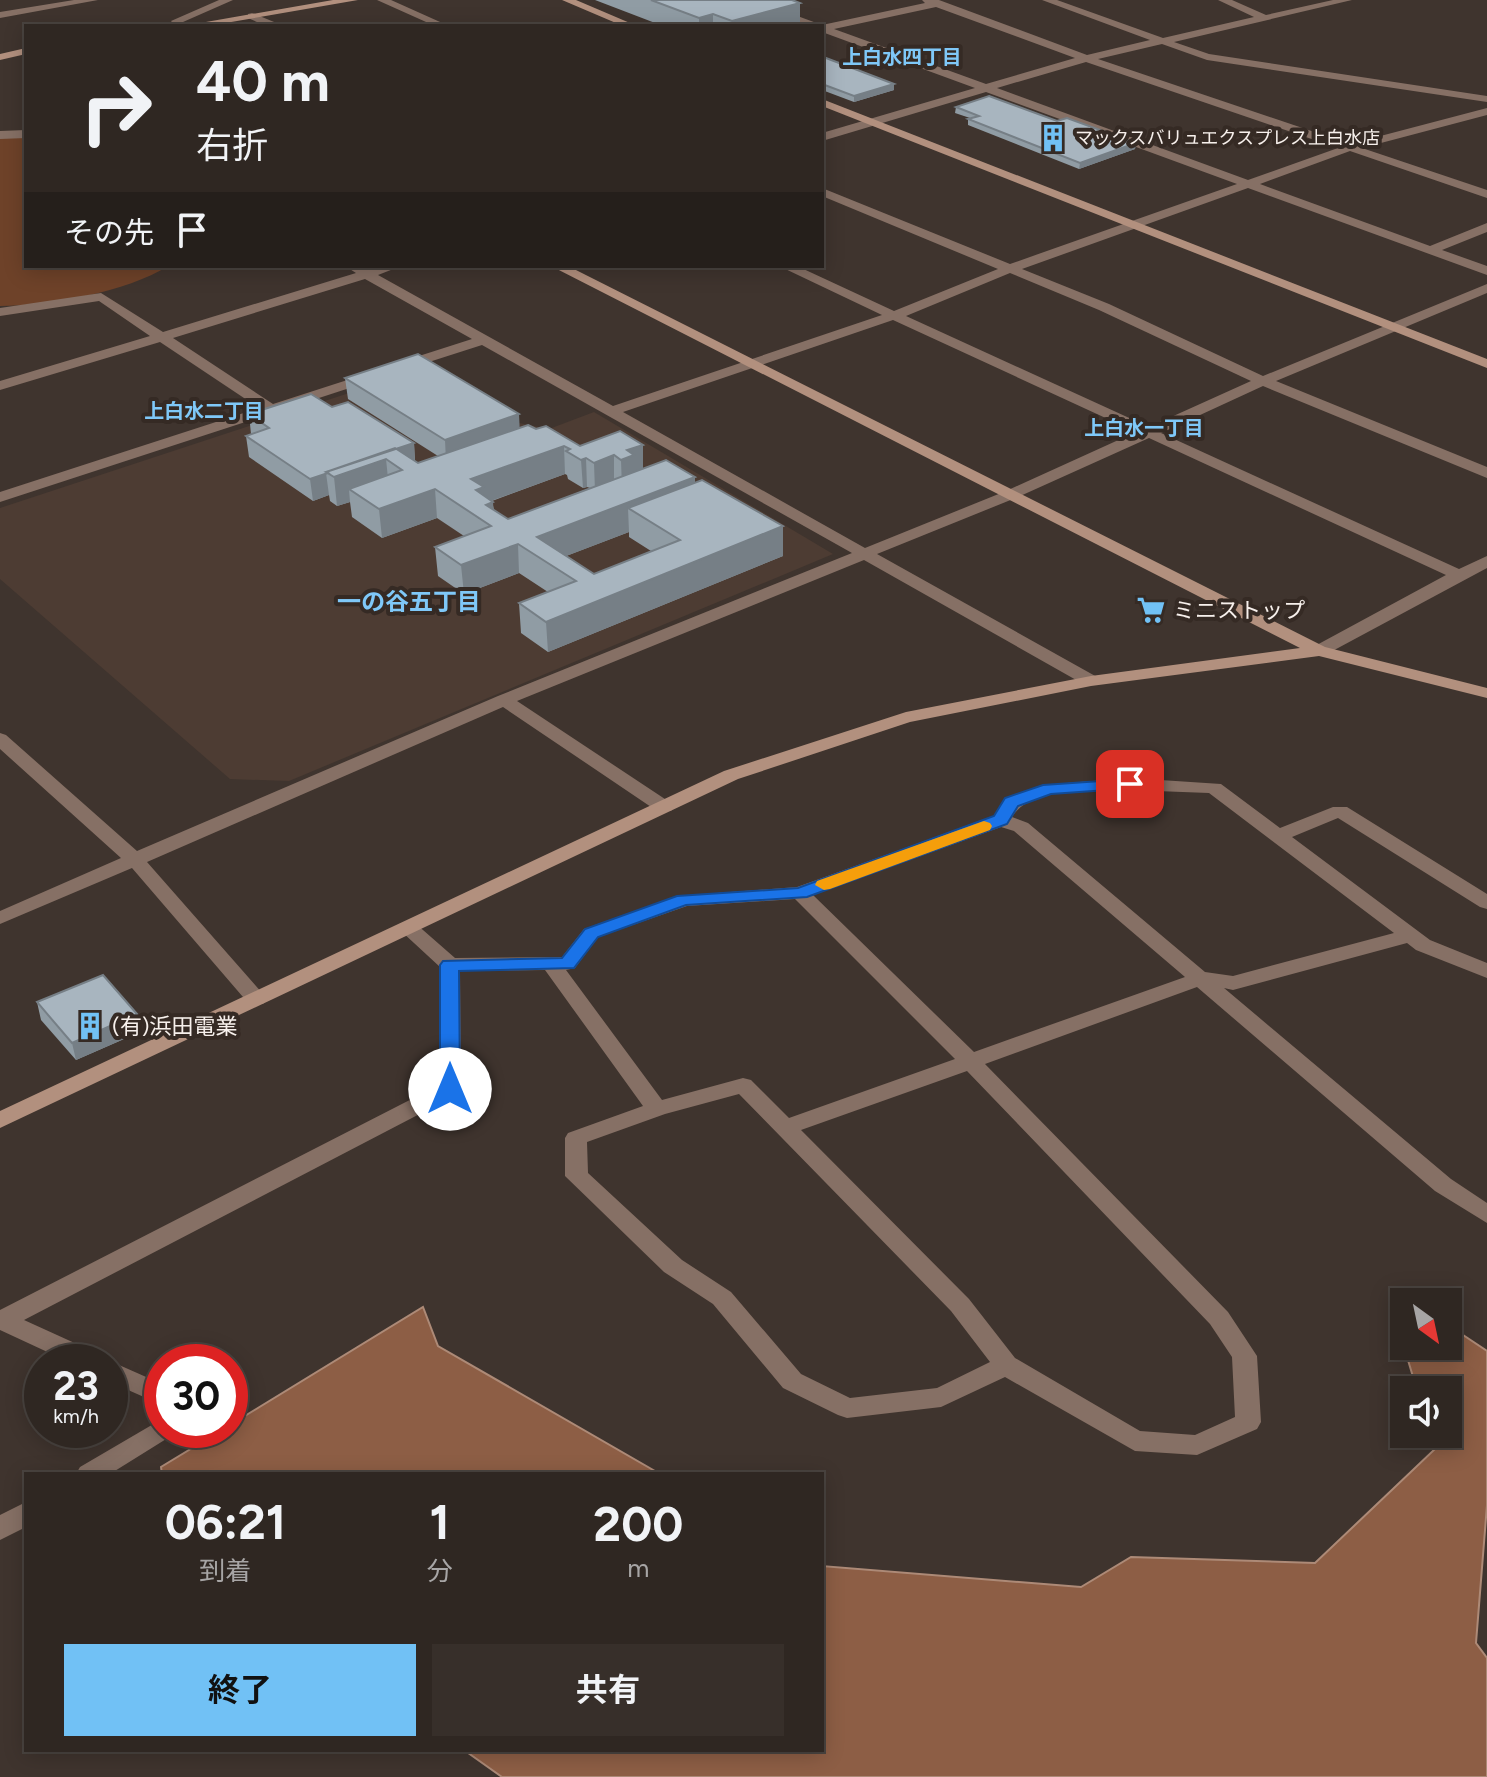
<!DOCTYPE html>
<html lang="ja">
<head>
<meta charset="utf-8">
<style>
  body { margin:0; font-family:Figtree,"Noto Sans JP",sans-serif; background:#372f2a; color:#f1f3f6; height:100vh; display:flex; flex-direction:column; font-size:30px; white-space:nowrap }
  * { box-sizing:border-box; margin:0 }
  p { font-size:26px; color:#a7a5a5 }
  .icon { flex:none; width:44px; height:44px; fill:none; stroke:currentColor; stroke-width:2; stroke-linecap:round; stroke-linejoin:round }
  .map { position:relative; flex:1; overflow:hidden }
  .sheet { position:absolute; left:24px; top:1472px; width:800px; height:280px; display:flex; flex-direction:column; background:#2f2722; border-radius:0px; box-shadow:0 4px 20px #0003,0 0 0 2px #4a4440 }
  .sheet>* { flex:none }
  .hud { position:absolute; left:24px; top:24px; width:800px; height:244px; border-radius:0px; box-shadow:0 4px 20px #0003,0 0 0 2px #4a4440; background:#2f2722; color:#f1f3f6; overflow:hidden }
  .needle { width:52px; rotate:147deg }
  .fabs { position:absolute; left:1390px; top:1288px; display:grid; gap:16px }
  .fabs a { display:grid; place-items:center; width:72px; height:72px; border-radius:0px; background:#2f2722; box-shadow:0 4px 20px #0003,0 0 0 2px #4a4440; font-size:40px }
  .speed { position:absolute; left:24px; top:1344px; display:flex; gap:16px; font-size:40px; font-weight:700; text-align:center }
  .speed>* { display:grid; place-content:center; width:104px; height:104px; border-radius:50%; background:#2f2722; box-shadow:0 4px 20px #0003,0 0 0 2px #4a4440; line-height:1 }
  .speed small { font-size:20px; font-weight:400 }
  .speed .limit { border:12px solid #d22; background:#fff; color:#111 }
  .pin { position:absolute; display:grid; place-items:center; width:68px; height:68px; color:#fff; margin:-34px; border-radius:16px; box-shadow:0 4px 12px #0006 }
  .me { position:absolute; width:88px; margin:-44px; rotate:0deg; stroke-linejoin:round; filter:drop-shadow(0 0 6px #0008) }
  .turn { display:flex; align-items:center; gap:28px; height:168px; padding:0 40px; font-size:36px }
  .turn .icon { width:104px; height:104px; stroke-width:2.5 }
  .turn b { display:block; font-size:56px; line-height:68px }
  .then { display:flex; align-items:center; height:76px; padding:0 40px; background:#0003; gap:16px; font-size:30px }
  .eta { display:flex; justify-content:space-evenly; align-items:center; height:136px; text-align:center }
  .eta b { font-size:48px; font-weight:700; line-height:56px }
  .action { display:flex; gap:16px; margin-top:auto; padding:16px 40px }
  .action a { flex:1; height:92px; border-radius:0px; background:#71c1f5; color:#111; font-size:32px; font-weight:700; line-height:92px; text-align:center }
  .action a+a { background:#372f2a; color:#f1f3f6 }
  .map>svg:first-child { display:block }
  .built { fill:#4d3c33 }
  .green { fill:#6e4229 }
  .water { fill:#8d5e45; stroke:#ad8a77; stroke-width:2 }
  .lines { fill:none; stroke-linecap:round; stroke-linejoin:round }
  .street { fill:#867065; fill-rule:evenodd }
  .secondary { fill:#b2907e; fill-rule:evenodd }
  .wall { fill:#909ca4; fill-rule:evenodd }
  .shaded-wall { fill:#767f86 }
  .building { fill:#a8b5bf; stroke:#767f86; stroke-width:2 }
  .route { fill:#1a73e8; stroke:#114b97; stroke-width:2 }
  .slow { fill:#f59e0b }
  .labels { text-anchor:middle; stroke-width:8; stroke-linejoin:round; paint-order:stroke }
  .far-poi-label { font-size:18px; fill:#f7f0ec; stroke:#352a24; text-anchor:start }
  .far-neighbourhood-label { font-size:20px; font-weight:bold; fill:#7fc8f8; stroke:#352a24 }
  .poi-label { font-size:22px; fill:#f7f0ec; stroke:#352a24; text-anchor:start }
  .neighbourhood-label { font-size:24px; font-weight:bold; fill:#7fc8f8; stroke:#352a24 }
</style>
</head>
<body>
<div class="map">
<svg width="1487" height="1777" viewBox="0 0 1487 1777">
  <rect width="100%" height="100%" fill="#3f342e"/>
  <path class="built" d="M419,370L500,419L549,429L594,412L833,554L289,781L230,779L0,579V508Z"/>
  <path class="green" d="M0,138H26V266H168C127,292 49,306 0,306Z"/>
  <path class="water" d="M423,1307L438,1346L660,1474H162L161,1467L222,1430H230V1425Z
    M1448,1325L1487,1351V1505L1476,1643L1487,1658V1777H502L464,1750H822V1566L1081,1587L1131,1557L1315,1563L1435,1449L1430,1434H1448V1390H1417L1401,1337L1404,1336V1346H1448Z"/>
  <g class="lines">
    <path class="street" d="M74,0H98L0,18V12Z
      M219,0H233L183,22L186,26H175L171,21Z
      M377,0H391L449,26H435Z
      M739,0H754L822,25L925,3L922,0H939L1087,55L1150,40L1042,0H1057L1163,38L1254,17L1218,0H1232L1266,15L1333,0H1352L1174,42L1209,54L1487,96V102L1207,60L1162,44L1098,59L1350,144L1487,108V115L1362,148L1487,190V198L1350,151L1260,184L1430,246L1487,223V232L1442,250L1487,266V275L1248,188L1022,269L1109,304L1263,376L1487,284V293L1276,381L1487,467V478L1263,386L1161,433L1459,569L1487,556V568L1325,655H1313L1310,651L1313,647L1446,575L1149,438L1018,497L877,554L1097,677L1100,681L1097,685H1085L864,560L517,701L671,803L674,807L671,811H657L503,707L147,862L263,994L267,999L263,1004H249L132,868L0,924V911L121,858L0,749V733L6,735L137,851L498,696L852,553L482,345L404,370H394V364L472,339L365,279L173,338L273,404L369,373L374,374V380L0,502V492L259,408L160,342L0,390V381L150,336L99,301L0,316V308L101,293L163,332L356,273L345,266H362L368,270L401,266L378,275L613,406L882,315L779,266H797L894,311L998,269L822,196V188L1010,264L1237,184L986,92L822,141V133L975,88L822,32V26H807ZM936,7L1075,58L986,84L834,29ZM1086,62L1338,148L1248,180L997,88ZM1010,273L1099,310L1251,381L1149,427L906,316ZM893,320L1136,432L1006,491L865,548L623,412Z
      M252,13L279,24L280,26H266L248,18V14Z
      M26,130V138L0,139V131Z
      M1130,778L1221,784L1280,828L1333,807H1347L1487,894V909L1480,907L1338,818L1292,837L1430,940L1487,963V978L1416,950L1407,943L1233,990L1224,988L1451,1179L1487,1203V1223L1435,1191L1197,987L985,1064L1228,1312L1257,1356L1261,1422L1257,1429L1197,1455L1135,1451L1005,1377L941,1407L847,1418L838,1415L783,1388L713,1304L664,1272L565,1176V1138L568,1133L643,1106L545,970L460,971L461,1089L458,1094L24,1320L101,1355L105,1362H69L0,1330V1310L439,1085L440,967L401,931L398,927L401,923H415L455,958L562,957L584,929L677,896L797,887L994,816L1005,798L1042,785ZM1130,790L1209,793L1394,933L1233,976L1205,972L1028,823L1012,817C1032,784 1096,792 1130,790ZM1001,827L1014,831L1185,977L974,1052L813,895ZM795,899L955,1059L789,1118L751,1080L743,1078L662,1100L566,970L575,968L598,937L687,906ZM967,1071L1210,1324L1232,1357L1235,1417L1195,1435L1140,1431L1015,1358L969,1299L801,1130ZM739,1094L951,1311L990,1362L937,1388L850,1398L801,1374L731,1292L682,1260L588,1173L587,1142L665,1114Z
      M110,1361L162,1384V1405L110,1382Z
      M162,1419V1430H174L171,1436L110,1474H76L80,1467Z
      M26,1502V1527L0,1540V1515Z"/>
    <path class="secondary" d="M333,0H358L208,26H183Z
      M562,0H576L637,26H623Z
      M26,48V54L0,60V54Z
      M822,99L1487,359V368L822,106Z
      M551,266H568L1325,647L1487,688V698L1319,656L1091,686L910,722L738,779L0,1128V1111L724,771L906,712L1091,676L1300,648Z"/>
  </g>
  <path class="wall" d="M595,0H792L800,3V25L795,26H663Z
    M822,59L894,90L854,102L822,90Z
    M956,107L1057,121L1136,143L1135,149L1079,169L968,125V119L970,118L955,113Z
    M345,378L520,428L536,429L580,446L643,445V469L695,477V483L783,556L548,652L521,633L519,603L548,592L519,573L464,594L438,576L435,547L464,536L437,518L382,538L352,517L350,502L337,506L330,501L329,495L313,501L249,457L246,436L251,434L249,414L332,407L414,443L415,461L418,463L438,456L348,399ZM565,474L567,475L568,479L583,488L587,487L590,488L508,519L494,510L492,501ZM629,532V537L651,551L594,574L566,556Z
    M37,1002L137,1014L140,1032L76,1060L41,1020Z"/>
  <path class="shaded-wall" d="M800,3V25L795,26H732V21Z
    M713,14V26H699V18Z
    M894,84V90L854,102V96Z
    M1136,143L1135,149L1079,169L1080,163Z
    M519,414L520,435L446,461L445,440Z
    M414,443L415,465L386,459L389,488L349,489L350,502L337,506L334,477L328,473Z
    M643,445V473L622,488L621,460L627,450Z
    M564,446L565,474L485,503L486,516L478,519L477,506L471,479Z
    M614,455V484L595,491L594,463Z
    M586,458L587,487L583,488L581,460Z
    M326,473L329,495L313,501L310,479Z
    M695,477V506L628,508L629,532L548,563L537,537Z
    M435,489L437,518L382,538L379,509Z
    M493,502L495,531L486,505Z
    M783,526V556L548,652L546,622Z
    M518,544L519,573L464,594L461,565Z
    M137,1014L140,1032L76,1060L72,1043Z"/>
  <path class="building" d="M651,0H792L800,3L732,21L713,14L699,18Z
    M826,58L894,84L854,96L822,84V59Z
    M989,96L1057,121L1067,118L1136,143L1080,163L968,119L979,116L956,107Z
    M418,354L519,414L445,440L345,378Z
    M311,394L332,407L348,402L414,443L326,472L328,473L310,479L246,436L269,428L249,414Z
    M528,425L536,429L546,426L580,446L620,431L643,445L627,450L634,455L621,460L614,455L594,463L586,458L581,460L566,451L570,449L564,446L471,479L484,487L476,490L493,502L486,505L508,519L666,460L695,477L537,537L594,574L680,540L628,508L702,480L783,526L546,622L519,603L576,581L518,544L461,565L435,547L491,526L435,489L379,509L349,489L402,470L386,459L334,477L326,472L395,448L418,463Z
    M103,975L137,1014L72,1043L37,1002Z"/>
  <path class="route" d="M1130,779L1136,781L1138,784L1136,788L1051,794L1018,806L1007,824L807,897L686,905L598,937L574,968L459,971L460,1089L450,1096L440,1089V965L443,961L562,958L585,929L677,896L798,888L994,816L1005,798L1043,785Z"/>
  <path class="slow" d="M984,821L990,823L992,826L990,830L830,889L824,890L815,885L817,881Z"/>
  <defs>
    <symbol id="building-bare" viewBox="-9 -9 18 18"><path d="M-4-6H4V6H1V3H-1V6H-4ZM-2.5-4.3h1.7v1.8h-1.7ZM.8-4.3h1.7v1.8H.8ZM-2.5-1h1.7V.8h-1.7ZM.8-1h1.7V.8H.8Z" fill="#71c1f5" stroke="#352a24" stroke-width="2.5" paint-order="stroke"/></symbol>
    <symbol id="supermarket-bare" viewBox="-9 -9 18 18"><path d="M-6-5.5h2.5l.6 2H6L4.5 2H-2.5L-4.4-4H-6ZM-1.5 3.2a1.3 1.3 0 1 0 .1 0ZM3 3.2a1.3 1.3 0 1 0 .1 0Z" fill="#71c1f5" stroke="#352a24" stroke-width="2.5" paint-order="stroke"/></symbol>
  </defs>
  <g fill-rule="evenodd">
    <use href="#building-bare" x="1033" y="118" width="40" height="40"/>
    <use href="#supermarket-bare" x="1131" y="590" width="40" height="40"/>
    <use href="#building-bare" x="70" y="1006" width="40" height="40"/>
  </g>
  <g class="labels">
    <g class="far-poi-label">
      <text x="1075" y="144">マックスバリュエクスプレス上白水店</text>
    </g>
    <g class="far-neighbourhood-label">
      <text x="902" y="64">上白水四丁目</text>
      <text x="204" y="418">上白水二丁目</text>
      <text x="1144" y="435">上白水一丁目</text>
    </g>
    <g class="poi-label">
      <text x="1173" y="618">ミニストップ</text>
      <text x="112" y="1034">(有)浜田電業</text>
    </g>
    <g class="neighbourhood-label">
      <text x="409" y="610">一の谷五丁目</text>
    </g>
  </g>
</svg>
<div class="fabs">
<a><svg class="needle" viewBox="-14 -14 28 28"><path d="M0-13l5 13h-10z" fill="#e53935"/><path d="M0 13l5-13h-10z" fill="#a7a5a5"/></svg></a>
<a><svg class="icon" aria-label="sound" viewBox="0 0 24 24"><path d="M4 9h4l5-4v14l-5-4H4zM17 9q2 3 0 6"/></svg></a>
</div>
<div class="speed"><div>23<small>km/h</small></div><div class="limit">30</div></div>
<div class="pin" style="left:1130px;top:784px;background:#d93025"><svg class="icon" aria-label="arrive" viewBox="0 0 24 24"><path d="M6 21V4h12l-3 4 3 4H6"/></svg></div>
<svg class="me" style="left:450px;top:1089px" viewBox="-20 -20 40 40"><circle r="19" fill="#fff"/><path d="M0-13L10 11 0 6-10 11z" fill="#1a73e8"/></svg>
<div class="hud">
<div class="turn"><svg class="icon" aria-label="right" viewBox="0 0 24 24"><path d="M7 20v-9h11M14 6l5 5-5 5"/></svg><div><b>40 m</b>右折</div></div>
<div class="then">その先<svg class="icon" aria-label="arrive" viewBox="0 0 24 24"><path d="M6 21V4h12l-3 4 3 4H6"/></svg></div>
</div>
<section class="sheet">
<div class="eta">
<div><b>06:21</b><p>到着</p></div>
<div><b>1</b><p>分</p></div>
<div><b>200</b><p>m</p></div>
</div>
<div class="action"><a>終了</a><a>共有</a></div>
</section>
</div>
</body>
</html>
